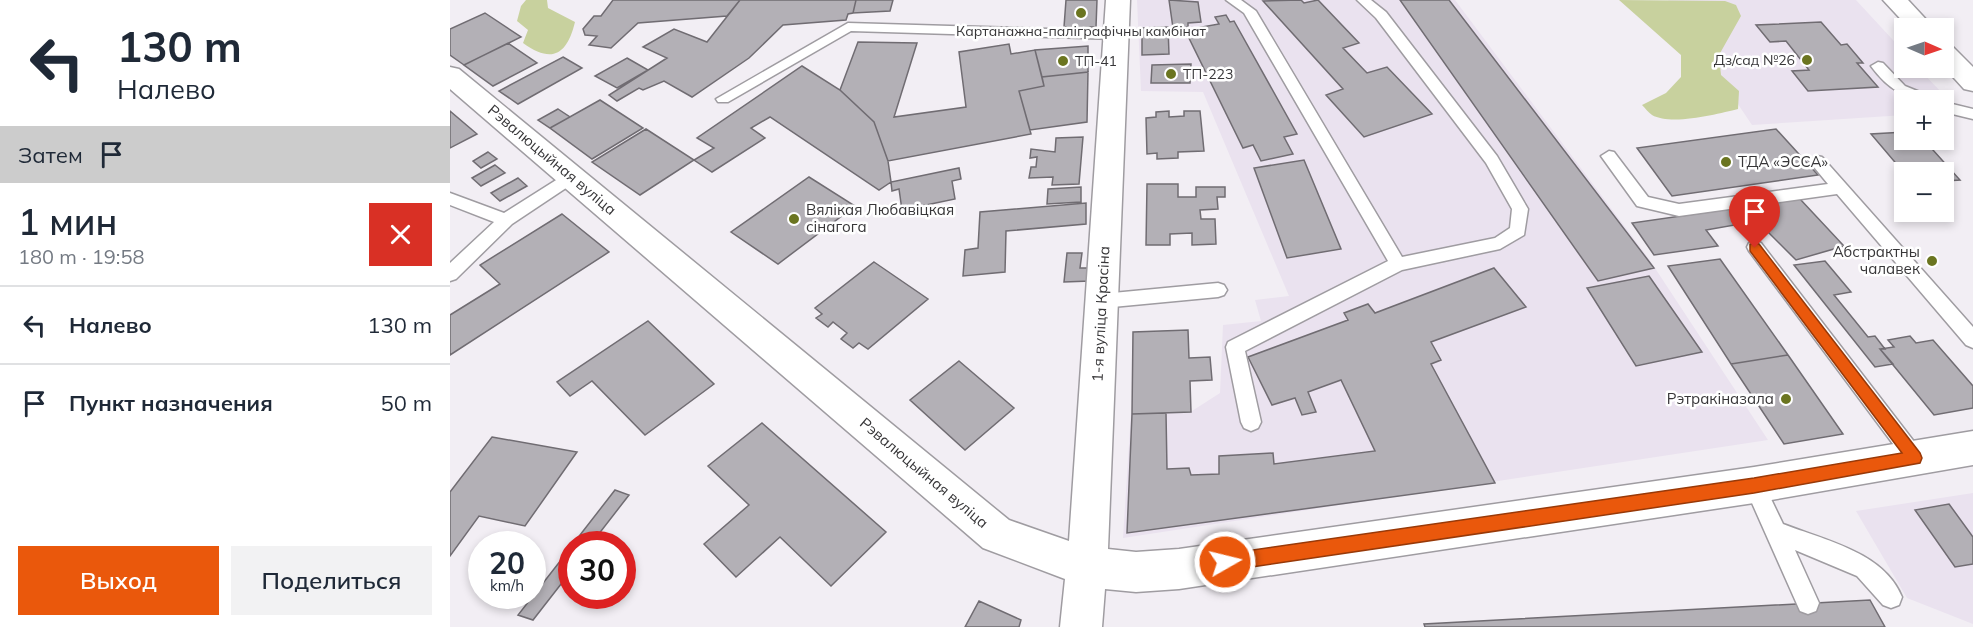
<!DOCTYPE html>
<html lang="ru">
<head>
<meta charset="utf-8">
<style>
  body { margin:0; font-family:Mulish,sans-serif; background:#f2f2f3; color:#1f2937; height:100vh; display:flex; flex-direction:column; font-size:22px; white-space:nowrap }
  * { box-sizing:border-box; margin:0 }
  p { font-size:20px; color:#747a83 }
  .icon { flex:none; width:33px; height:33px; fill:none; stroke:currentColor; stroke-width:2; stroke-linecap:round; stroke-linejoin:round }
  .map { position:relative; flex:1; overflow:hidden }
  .sheet { display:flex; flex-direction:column; background:#fff; width:450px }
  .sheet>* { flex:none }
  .banner { background:#fff; color:#1f2937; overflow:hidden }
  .needle { width:39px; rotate:92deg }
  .fabs { position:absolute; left:1444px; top:18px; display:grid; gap:12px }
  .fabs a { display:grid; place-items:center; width:60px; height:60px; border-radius:0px; background:#fff; box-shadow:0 3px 9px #0003; font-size:30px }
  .speed { position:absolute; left:18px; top:531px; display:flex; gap:12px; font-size:30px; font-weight:700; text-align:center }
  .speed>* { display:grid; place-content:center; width:78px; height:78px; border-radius:50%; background:#fff; box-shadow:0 3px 9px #0003; line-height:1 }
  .speed small { font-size:15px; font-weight:400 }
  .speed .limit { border:9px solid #d22; background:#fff; color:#111 }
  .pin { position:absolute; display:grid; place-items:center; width:51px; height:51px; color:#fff; margin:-62px -26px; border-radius:50% 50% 50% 0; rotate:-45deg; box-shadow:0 0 6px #0007 }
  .pin .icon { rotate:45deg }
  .me { position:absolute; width:66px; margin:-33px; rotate:82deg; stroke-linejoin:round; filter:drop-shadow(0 0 4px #0008) }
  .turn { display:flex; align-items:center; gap:21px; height:126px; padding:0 18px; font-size:27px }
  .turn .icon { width:78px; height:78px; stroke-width:2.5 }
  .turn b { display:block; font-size:42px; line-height:51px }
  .then { display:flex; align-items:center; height:57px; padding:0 18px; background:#0003; gap:12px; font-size:22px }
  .round { display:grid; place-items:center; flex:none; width:63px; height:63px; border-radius:0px; background:#f2f2f3 }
  .head { display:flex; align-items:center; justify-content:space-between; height:102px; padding:0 18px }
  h1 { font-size:36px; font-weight:600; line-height:45px }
  .cta { display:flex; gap:12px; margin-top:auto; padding:12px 18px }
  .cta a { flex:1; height:69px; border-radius:0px; background:#ea580c; color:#fff; font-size:24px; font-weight:600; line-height:69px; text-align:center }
  .cta a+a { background:#f2f2f3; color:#1f2937 }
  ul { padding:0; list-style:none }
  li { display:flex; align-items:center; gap:18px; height:78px; padding:0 18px; border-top:2px solid #e0e1e3 }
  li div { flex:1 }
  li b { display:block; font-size:22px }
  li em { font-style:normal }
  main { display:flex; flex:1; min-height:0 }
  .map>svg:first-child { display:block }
  .built { fill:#eae2ef }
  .green { fill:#c8d19e }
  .building { fill:#b3b0b6; stroke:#706c72; stroke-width:1.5 }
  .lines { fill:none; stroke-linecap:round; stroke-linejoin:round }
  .lane-casing { stroke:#9f9ca1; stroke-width:3 }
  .street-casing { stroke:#9f9ca1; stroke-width:3 }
  .lane { fill:#fff; fill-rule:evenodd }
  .street { fill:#fff; fill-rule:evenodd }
  .route { fill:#ea580c; stroke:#983908; stroke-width:1.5 }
  .poi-dot { fill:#6b7520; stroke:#fff; stroke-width:2 }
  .labels { text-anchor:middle; stroke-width:5; stroke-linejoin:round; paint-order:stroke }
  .far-poi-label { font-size:14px; fill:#373638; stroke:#fff; text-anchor:start }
  .street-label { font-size:15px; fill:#373638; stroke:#fff }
  .poi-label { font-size:15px; fill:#373638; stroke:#fff; text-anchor:start }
</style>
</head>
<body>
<main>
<section class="sheet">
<div class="banner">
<div class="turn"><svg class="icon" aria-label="left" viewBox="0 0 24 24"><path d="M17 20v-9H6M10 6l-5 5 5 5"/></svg><div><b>130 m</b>Налево</div></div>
<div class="then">Затем<svg class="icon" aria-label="arrive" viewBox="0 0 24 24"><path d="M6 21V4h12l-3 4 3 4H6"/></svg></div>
</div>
<div class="head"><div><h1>1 мин</h1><p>180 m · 19:58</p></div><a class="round" style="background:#d93025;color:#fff"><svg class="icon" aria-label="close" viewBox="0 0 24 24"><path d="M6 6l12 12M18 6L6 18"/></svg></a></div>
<ul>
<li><svg class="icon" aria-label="left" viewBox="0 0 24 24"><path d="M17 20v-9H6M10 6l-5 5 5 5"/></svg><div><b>Налево</b></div><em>130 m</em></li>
<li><svg class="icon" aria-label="arrive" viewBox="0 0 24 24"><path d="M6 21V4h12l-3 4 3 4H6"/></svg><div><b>Пункт назначения</b></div><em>50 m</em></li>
</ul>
<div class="cta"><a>Выход</a><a>Поделиться</a></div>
</section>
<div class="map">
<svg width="1523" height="627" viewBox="0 0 1523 627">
  <rect width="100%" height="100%" fill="#f2eef4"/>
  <path class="built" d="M687,0H1005L1199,259L1318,440L673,538L681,413L742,411L770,393L773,325L811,321L805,300L839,296L753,92L691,91Z
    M1218,0H1406L1455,53V68H1468L1495,96L1492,100H1455V115L1302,125Z
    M1523,493V624L1457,598L1406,511Z"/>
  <path class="green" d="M76,0H97L98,8L125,22C117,55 102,64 73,43L78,30L67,21L71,6Z
    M1169,0L1275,1L1286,5L1291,16L1269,55L1271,75L1289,91L1288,109C1268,114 1221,126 1202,115C1199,113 1195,108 1192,105L1216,93L1231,77V55Z"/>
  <path class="building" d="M163,0H290L277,16L188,23L161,48L139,45L147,36L135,35L133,29L144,16H151Z
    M290,0H406L403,13L398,14L396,20L333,25L299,58L242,97L214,81L193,90L189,88L167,101L159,95L217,58L193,47L224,29L257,42Z
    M406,0H443L440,11L403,13Z
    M616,0H647L646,27H614Z
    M719,0L748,2L751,22L738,23V27L723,28Z
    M851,0L854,3L868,0L909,43L893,48L917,73L937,67L982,114L914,137L876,95L893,89L813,1Z
    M950,0H999L1204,268L1148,281Z
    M35,13L71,37L14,65L0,55V29Z
    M776,15L780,22L784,21L847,134L834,137L843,154L811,161L803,145L793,148L735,30L769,24L765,17Z
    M1371,22L1391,45L1397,44L1413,63H1407L1428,87L1358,91L1342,71L1359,70L1336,41L1320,42L1306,25Z
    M718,27L719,54L692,55V28Z
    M408,42L467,43L444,117L516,107L509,52L559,44L561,54L585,50L594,86L569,91L581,134L438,161L424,122L390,90Z
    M58,43L87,63L43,86L14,65Z
    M638,46V72L592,77L585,50Z
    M113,57L132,68L68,104L49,91Z
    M177,58L198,70L167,88L145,76Z
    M741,64L740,83H701L702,65Z
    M352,66L390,90L424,122L438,161L441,182L429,190L320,117L301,128L315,138L262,172L244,160L264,148L247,138Z
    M638,72L637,122L580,130L569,91L594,86L592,77Z
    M150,100L193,128L142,159L100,128Z
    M108,109L120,117L100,128L88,120Z
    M0,111L27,134L0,148Z
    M719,111V117L734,116V111H750L754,151L728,152V158L707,159V153L697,154L696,118L706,117V112Z
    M196,129L244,160L190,195L142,162Z
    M1326,129L1368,175L1222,196L1187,148Z
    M1455,132V140H1474L1510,180L1494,181V172L1455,174L1421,134Z
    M633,137L629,184L602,185L603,177L579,178L581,167H586L587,157L580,158L581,149L605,152L606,138Z
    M38,152L47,159L31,168L23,161Z
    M854,160L891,249L837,258L804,168Z
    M45,165L55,173L31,186L22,178Z
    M509,168L511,179L502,181L505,199L452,210L449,189L442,191L441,182Z
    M359,177L405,206L328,264L281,232Z
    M68,178L77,186L50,201L41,193Z
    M697,184H728V197H746V187H775V197H767L768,209L750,210L751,219H765L766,244L742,245V233L720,234V245H696Z
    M631,187V202L597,204L598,189Z
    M1350,199L1394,246L1346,260L1307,221L1256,230L1268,246L1204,255L1182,223Z
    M636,203V224L556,231L555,272L513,276L515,250L528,248L530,212Z
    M112,214L159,252L0,355V315L50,284L30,265Z
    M617,253H632L630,268H641L640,281L614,282Z
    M1270,259L1338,355L1281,364L1218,266Z
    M1375,261L1401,292L1384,295L1418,337L1425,336L1435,349H1430L1443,364L1425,367L1344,265Z
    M424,262L478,299L418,349L409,343L403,348L391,339L397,333L383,322L378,327L366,318L372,314L365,308Z
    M1044,268L1076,307L981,342L991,360L981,364L1045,483L677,533L682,414L716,413L717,469L739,468L741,475L769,474V456L823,453L824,464L925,451L891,380L858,392L866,412L852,415L845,398L822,405L798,357L898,320L894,313L918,304L925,313Z
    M1199,276L1252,352L1186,366L1137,288Z
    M198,321L264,384L195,435L142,381L120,396L107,382Z
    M738,330L739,358L760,357L762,380L740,381L741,412L682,414L683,332Z
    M1460,336L1466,343L1483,340L1523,386V408L1484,415L1430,349L1444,347L1438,340Z
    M1338,355L1393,434L1334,444L1281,364Z
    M509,361L564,408L515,450L460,400Z
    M312,423L436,532L381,586L330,537L286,577L254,544L299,505L258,466Z
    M42,437L127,452L75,526L29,516L0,556V492Z
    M165,490L179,495L141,544H123Z
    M1499,504L1523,537V564L1505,567L1465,510Z
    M122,546V570L83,620L68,615Z
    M1420,600L1435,627H975L974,624Z
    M529,601L571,620L569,627H515Z"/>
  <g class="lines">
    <defs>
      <path id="lane" d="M776,0H791L806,11L952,257L1045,238L1060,228L1062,209L1036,163L926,18L907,0H921L936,12L1047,156L1078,209L1074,235L1050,249L952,270L795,351L811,422L808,428L801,431L794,428L791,422L776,347L778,342L938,261L794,13Z
        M398,23L666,31L673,35L666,39L401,31L278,102H268L266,99Z
        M1428,62L1433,63L1455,86L1482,97L1484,100C1455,100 1438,89 1421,66Z
        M1494,102L1523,109V119L1494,112Z
        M1159,151L1164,152L1198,197L1229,204L1378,184L1359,161L1367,156L1372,157L1523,327V348L1516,345L1387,194L1229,216L1187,206L1151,156Z
        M122,170L128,172L130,176L128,180L62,224L6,279L0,281V263L44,222L0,205V193L54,213Z
        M1305,241L1311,243L1472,452L1475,458L1472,464L1465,467L1458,464L1299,251L1297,247L1299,243Z
        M768,283L774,285L777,290L774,295L768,297L652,308L646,306L643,301L646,296L652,294Z
        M1304,475L1311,478L1333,524C1374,540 1434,552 1452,597L1449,605L1441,608L1433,605L1407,576L1345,550L1369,603L1366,611L1358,614L1350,611L1294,485L1297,478Z"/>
      <path id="street" d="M656,0H680L658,549L686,552L729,549L1304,467L1523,431V465L1304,503L729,589L686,592L655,589L652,627H610L615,579L533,548L0,89V67L9,69L559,520L619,541Z
        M1433,0H1458L1484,28H1459Z
        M1494,44L1503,47L1523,67V91L1514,89L1494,67Z"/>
    </defs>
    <use href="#lane" class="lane-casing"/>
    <use href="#street" class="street-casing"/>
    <use href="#lane" class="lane"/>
    <use href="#street" class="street"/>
  </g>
  <path class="route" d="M1305,243L1309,244L1470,453L1472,458L1470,463L1304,493L775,571L769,568L767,562L769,557L775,554L1304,478L1452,453L1300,251V244Z"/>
  <g class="poi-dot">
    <circle cx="631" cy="13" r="6"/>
    <circle cx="1357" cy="60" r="6"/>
    <circle cx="613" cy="61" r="6"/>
    <circle cx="721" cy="74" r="6"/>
    <circle cx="1276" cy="162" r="6"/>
    <circle cx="344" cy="219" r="6"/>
    <circle cx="1482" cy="261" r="6"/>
    <circle cx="1336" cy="399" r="6"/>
  </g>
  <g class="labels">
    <g class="far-poi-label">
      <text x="631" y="36" text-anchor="middle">Картанажна-паліграфічны камбінат</text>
      <text x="1345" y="65" text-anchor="end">Дз/сад №26</text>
      <text x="625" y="66">ТП-41</text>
      <text x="733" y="79">ТП-223</text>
    </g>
    <g class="street-label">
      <text transform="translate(102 160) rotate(40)" y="5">Рэвалюцыйная вуліца</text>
      <text transform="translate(651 314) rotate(-87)" y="5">1-я вуліца Красіна</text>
      <text transform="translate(474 473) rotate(40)" y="5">Рэвалюцыйная вуліца</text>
    </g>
    <g class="poi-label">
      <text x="1288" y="167">ТДА «ЭССА»</text>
      <text x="356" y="215">Вялікая Любавіцкая<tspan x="356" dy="17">сінагога</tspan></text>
      <text x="1470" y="257" text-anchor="end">Абстрактны<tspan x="1470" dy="17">чалавек</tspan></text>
      <text x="1324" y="404" text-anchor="end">Рэтракіназала</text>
    </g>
  </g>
</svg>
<div class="fabs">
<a><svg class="needle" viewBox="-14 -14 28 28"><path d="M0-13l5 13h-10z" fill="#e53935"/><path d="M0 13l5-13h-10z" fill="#747a83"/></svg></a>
<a>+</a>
<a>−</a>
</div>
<div class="speed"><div>20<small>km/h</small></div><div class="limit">30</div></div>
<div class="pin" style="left:1305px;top:248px;background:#d93025"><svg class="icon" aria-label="arrive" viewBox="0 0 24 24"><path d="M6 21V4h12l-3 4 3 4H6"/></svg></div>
<svg class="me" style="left:775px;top:562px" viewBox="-20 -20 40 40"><circle r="17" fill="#ea580c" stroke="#fff" stroke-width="3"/><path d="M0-11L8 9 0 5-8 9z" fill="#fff"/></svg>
</div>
</main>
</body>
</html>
